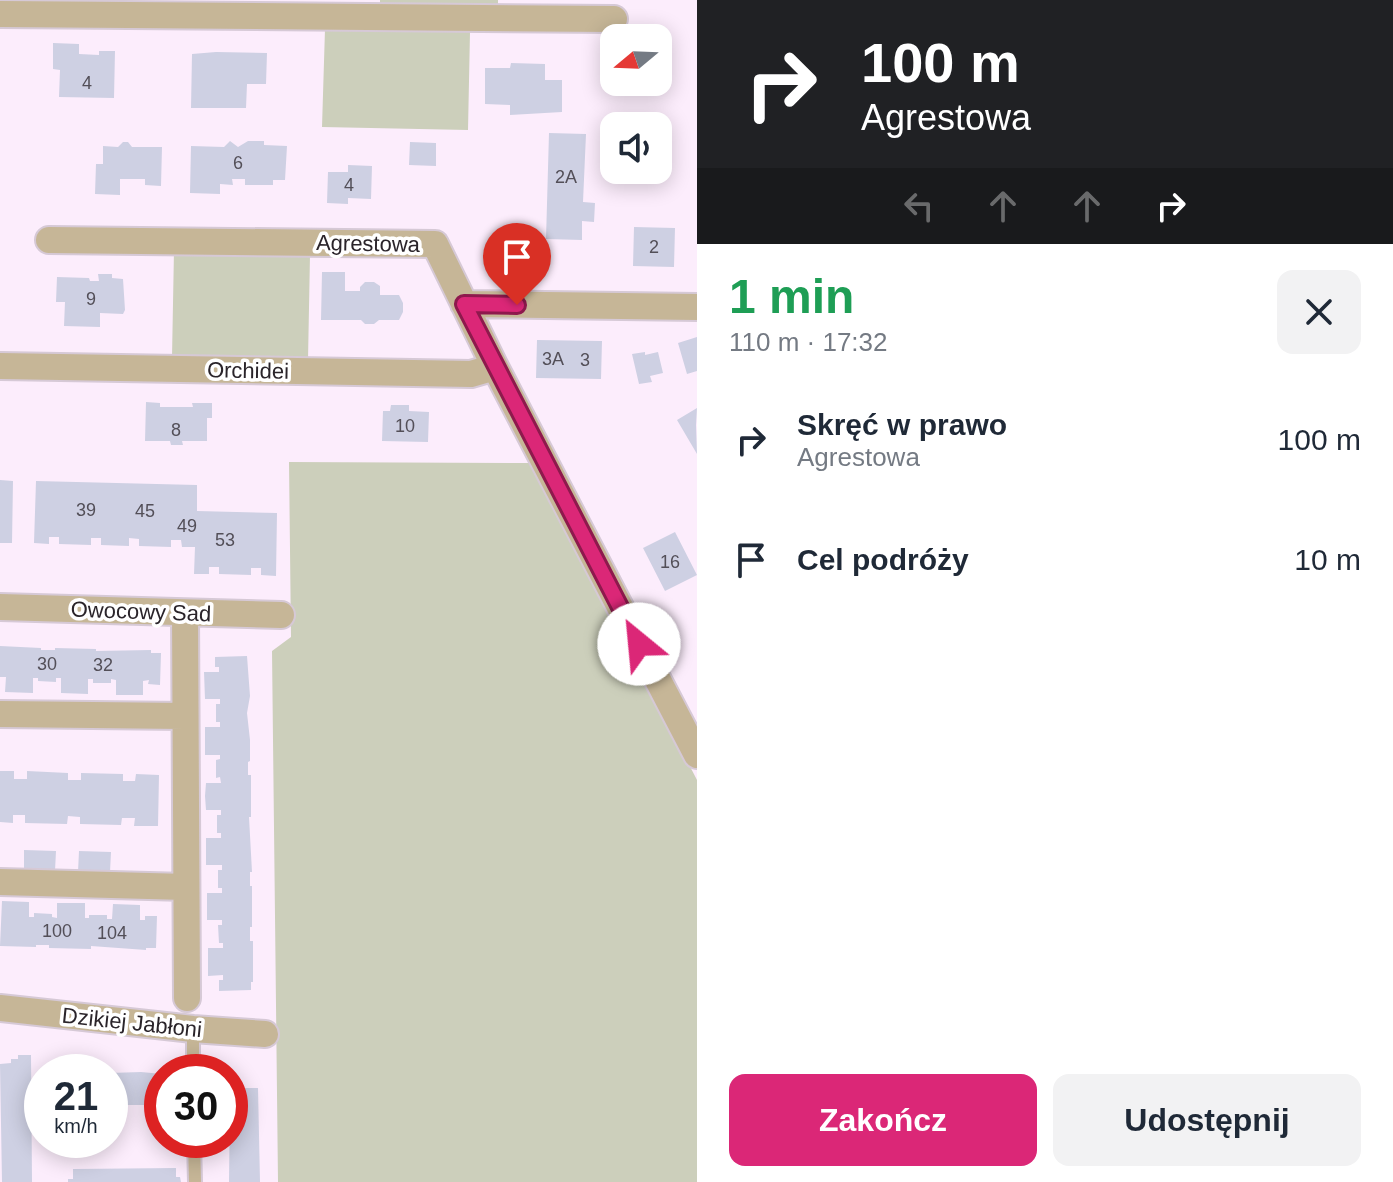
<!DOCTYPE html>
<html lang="pl">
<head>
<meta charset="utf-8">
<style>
  body { margin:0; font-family:Helvetica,sans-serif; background:#f2f2f3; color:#1f2937; height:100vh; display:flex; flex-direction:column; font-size:30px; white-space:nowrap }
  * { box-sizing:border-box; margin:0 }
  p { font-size:26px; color:#747a83 }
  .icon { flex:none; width:44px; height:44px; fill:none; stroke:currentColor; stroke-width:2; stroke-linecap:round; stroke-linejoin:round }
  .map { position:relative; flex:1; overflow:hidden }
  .drawer { display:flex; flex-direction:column; background:#fff; width:696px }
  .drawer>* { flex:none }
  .banner { background:#202124; color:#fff; overflow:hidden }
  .needle { width:52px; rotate:251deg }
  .controls { position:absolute; left:600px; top:24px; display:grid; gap:16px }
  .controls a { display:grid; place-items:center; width:72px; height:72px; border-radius:16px; background:#fff; box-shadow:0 4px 20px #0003; font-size:40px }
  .speed { position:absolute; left:24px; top:1054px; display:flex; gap:16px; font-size:40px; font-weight:700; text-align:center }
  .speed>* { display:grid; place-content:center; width:104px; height:104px; border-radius:50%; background:#fff; box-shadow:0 4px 20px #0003; line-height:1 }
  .speed small { font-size:20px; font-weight:400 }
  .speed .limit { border:12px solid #d22; background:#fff; color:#111 }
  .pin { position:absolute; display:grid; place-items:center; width:68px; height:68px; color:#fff; margin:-82px -34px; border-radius:50% 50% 50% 0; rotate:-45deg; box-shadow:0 0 8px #0007 }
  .pin .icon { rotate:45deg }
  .me { position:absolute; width:88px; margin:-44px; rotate:332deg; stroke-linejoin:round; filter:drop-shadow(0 0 6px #0008) }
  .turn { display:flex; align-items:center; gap:28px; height:168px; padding:0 32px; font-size:36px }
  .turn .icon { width:104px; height:104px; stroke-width:2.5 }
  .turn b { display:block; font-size:56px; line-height:68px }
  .lanes { display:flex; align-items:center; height:76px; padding:0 32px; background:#0003; justify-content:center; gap:40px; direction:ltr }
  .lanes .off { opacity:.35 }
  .round { display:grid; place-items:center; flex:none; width:84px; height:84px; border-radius:16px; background:#f2f2f3 }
  .overview { display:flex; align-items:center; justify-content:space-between; height:136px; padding:0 32px }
  h1 { font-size:48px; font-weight:800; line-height:60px; color:#1e9e55 }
  .cta { display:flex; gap:16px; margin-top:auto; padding:16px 32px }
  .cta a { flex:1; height:92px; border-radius:16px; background:#db2777; color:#fff; font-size:32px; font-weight:800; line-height:92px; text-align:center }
  .cta a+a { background:#f2f2f3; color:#1f2937 }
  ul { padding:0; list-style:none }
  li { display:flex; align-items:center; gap:24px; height:120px; padding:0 32px }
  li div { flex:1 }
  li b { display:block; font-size:30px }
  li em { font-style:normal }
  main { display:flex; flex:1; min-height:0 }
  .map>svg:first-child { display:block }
  .green { fill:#cccfbb }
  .building { fill:#ced0e3 }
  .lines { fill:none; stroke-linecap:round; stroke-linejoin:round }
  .service-casing { stroke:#d6c9d6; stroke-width:16 }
  .minor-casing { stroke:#d6c9d6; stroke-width:30 }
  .service { stroke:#c6b697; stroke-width:12 }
  .minor { stroke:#c6b697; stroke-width:26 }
  .route-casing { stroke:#8e194d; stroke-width:20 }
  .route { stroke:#db2777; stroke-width:14 }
  .labels { text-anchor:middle; stroke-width:7; stroke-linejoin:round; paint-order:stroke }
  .number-label { font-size:18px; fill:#534f58 }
  .street-label { font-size:22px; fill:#2a242a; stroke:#fff }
</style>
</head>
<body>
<main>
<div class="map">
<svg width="697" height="1182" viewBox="0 0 697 1182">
  <rect width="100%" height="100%" fill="#fcedfc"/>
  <path class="green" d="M380,0H498V8L380,7Z
    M325,29L470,32L468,130L322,127Z
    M174,250L310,255L308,360L172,357Z
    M289,462L533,463L697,780V1182H278L272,651L291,637Z"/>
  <path class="building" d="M53,43L79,44V54L99,55V51H115L114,98L59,97L60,70L53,69Z
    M216,52L267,53L266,84H247L246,108H191L192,54Z
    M511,63L545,64V80H562V112L510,115V105L485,104V68H510Z
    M549,133L586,134L583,202L595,203L594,222L582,221V240L546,239Z
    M230,141L238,147L248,141H264V145L287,146L285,180H273V185H245V179H232L233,185L220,184V194L190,193L191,146L224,147Z
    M123,142H128L132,147H162L161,186L145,185V179H120V195L95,194L96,164H103V146L118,147Z
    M410,142L436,143V166L409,165Z
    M348,165L372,166L371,199L348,198V204L327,203L328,172H348Z
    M634,227L675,228L674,267L633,266Z
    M322,272H345V291H360V287L365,282H374L380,286V295H399L403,303V312L399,320H379L374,324H365L361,320H321Z
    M98,274H112V278L123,279L125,310L123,314L100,313V327L64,326L65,302H56L57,277L89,278L90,281H99Z
    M697,337V371L687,374L678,343Z
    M537,340L602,341L601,379L536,378Z
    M645,352V355L658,352L663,373L650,376L652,382L639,384L632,354Z
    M146,402L160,403V407H193L192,403H212V418H207V441H182L183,445H171L170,441H145Z
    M391,405H409V411L429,412L428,442L382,441L383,411H390Z
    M697,408L696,425L697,454L677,420Z
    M0,480L13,481L12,543H0Z
    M36,481L197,485V511L277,513L276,576L261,575V568H251V575L219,574V567H209V574H194L195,547H182L181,540H171V547L139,546V539L129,538V546L101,545V538H91V545L59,544V537H49V544L34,543Z
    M675,532L697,575L665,591L643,548Z
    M0,646L41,648V650H55V648L96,649V651L151,650V653H161L160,685L148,684L149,680L143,681V695H116V680L111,679V683H93V679H88V694L61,693V678H56V682L38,681V678H33V693L5,692L6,677H0Z
    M247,656L250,696L247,713L250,740V761L248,762V775H251V817H249L252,872H250V886H252V927H250V941H253V982H251V990L219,991V980H223V975L208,976V948H223V943H219L218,925H222V920H207V893H222V888H218V870H222V865H206V838H221V833H217V815H221V810H206L205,796L206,783H221L220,777L216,778V760L220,759V755H205V727H220V722H216V704H220V699H205L204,672H219V667H215V657Z
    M0,771H14V779H27V771L68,773V780H81V773L123,774V781H135L136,774L159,775L158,826H134L135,818H122L121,825L80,824V817L68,816L67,824L25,823V815H13V823L0,822Z
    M24,850L56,851L55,871L24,870Z
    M79,851L111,852L110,872H78Z
    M2,901L29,902V917H34V913L52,914V917L57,918V903H85V918H89V915H107V919H112L113,904L140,905V920H145V916H157L156,948H146V950L91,946V949L49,948V945H36V947L0,946Z
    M18,1055H31L32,1182H2L0,1064L11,1063V1059H18Z
    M107,1066V1072H76V1067Z
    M141,1072L162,1074V1094L157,1095V1105H110V1073Z
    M245,1088H258L260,1182H229L230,1097H238V1093H245Z
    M176,1168V1177H180L181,1182H68V1179H73V1169Z"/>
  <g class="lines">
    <defs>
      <path id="service" d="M193,1029V1072
        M194,1140L195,1182"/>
      <path id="minor" d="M0,14L614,19
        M49,240L435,244L495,367L697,755
        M464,304L697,307
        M0,366L471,374L495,367
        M0,607L281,615
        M185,613L187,998
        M0,714L184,716
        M0,882L186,887
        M0,1008L193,1029L265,1034"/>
    </defs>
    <use href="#service" class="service-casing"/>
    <use href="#minor" class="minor-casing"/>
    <use href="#service" class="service"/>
    <use href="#minor" class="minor"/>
  </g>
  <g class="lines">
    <defs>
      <path id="route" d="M517,305L464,304L639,644"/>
    </defs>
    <use href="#route" class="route-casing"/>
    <use href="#route" class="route"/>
  </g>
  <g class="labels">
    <g class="number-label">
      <text x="87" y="89">4</text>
      <text x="238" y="169">6</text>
      <text x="566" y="183">2A</text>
      <text x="349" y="191">4</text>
      <text x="654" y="253">2</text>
      <text x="91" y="305">9</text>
      <text x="553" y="365">3A</text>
      <text x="585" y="366">3</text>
      <text x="405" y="432">10</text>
      <text x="176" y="436">8</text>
      <text x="86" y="516">39</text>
      <text x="145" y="517">45</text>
      <text x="187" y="532">49</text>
      <text x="225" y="546">53</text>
      <text x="670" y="568">16</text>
      <text x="47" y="670">30</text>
      <text x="103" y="671">32</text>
      <text x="57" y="937">100</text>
      <text x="112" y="939">104</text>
    </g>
    <g class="street-label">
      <text transform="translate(368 243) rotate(1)" y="8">Agrestowa</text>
      <text transform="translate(248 370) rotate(1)" y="8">Orchidei</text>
      <text transform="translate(141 611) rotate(2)" y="8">Owocowy Sad</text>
      <text transform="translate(132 1022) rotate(6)" y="8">Dzikiej Jabłoni</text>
    </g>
  </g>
</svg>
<div class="controls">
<a><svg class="needle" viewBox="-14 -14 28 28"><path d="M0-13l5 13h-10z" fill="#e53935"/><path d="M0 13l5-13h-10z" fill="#747a83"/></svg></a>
<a><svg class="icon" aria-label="sound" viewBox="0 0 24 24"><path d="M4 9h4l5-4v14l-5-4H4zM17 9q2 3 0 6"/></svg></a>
</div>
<div class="speed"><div>21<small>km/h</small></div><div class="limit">30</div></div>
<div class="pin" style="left:517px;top:305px;background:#d93025"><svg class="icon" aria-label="arrive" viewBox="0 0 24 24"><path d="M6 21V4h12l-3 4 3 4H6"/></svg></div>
<svg class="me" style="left:639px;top:644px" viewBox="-20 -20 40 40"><circle r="19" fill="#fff"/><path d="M0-13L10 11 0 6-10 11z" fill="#db2777"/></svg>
</div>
<section class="drawer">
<div class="banner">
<div class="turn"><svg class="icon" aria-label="right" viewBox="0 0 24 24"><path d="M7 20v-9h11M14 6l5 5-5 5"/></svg><div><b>100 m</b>Agrestowa</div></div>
<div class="lanes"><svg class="icon off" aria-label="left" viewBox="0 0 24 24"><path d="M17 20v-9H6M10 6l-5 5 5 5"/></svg><svg class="icon off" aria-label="ahead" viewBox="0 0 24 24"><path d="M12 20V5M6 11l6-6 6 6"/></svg><svg class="icon off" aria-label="ahead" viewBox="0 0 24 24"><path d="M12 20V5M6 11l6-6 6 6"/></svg><svg class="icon" aria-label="right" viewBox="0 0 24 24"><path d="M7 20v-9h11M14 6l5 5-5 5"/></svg></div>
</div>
<div class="overview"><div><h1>1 min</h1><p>110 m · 17:32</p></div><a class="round"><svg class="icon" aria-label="close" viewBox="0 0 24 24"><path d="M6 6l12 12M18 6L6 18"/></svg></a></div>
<ul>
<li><svg class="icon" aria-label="right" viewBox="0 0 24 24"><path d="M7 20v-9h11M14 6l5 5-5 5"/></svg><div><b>Skręć w prawo</b><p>Agrestowa</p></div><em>100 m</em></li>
<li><svg class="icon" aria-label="arrive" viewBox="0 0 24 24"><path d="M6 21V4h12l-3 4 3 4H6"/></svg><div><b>Cel podróży</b></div><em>10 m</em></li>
</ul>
<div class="cta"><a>Zakończ</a><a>Udostępnij</a></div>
</section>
</main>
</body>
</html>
